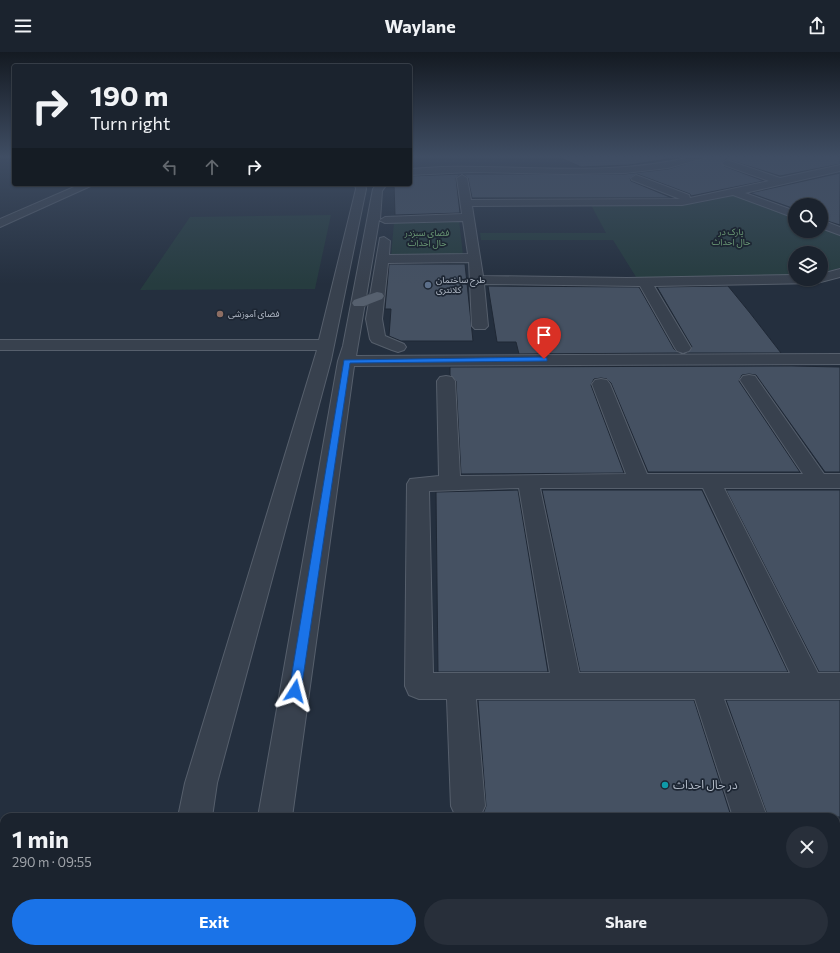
<!DOCTYPE html>
<html lang="en">
<head>
<meta charset="utf-8">
<style>
  body { margin:0; font-family:Commissioner,"Noto Sans Arabic",sans-serif; background:#282f3a; color:#f1f3f6; height:100vh; display:flex; flex-direction:column; font-size:15px; white-space:nowrap }
  * { box-sizing:border-box; margin:0 }
  p { font-size:13px; color:#a0a4aa }
  .icon { flex:none; width:22px; height:22px; fill:none; stroke:currentColor; stroke-width:2; stroke-linecap:round; stroke-linejoin:round }
  .map { position:relative; flex:1; overflow:hidden }
  .details { position:absolute; left:0px; top:761px; width:840px; height:140px; display:flex; flex-direction:column; background:#1b232e; border-radius:12px 12px 0 0; box-shadow:0 1px 3px #0004,0 0 0 1px #39404a }
  .details>* { flex:none }
  .hud { position:absolute; left:12px; top:12px; width:400px; height:122px; border-radius:4px; box-shadow:0 1px 3px #0004,0 0 0 1px #39404a; background:#1b232e; color:#f1f3f6; overflow:hidden }
  .tools { position:absolute; left:788px; top:146px; display:grid; gap:8px }
  .tools a { display:grid; place-items:center; width:40px; height:40px; border-radius:50%; background:#1b232e; box-shadow:0 1px 3px #0004,0 0 0 1px #39404a; font-size:20px }
  .pin { position:absolute; display:grid; place-items:center; width:34px; height:34px; color:#fff; margin:-41px -17px; border-radius:50% 50% 50% 0; rotate:-45deg; box-shadow:0 0 4px #0007 }
  .pin .icon { rotate:45deg }
  .me { position:absolute; width:44px; margin:-22px; rotate:9deg; stroke-linejoin:round; filter:drop-shadow(0 0 3px #0008) }
  .turn { display:flex; align-items:center; gap:14px; height:84px; padding:0 12px; font-size:18px }
  .turn .icon { width:52px; height:52px; stroke-width:2.5 }
  .turn b { display:block; font-size:28px; line-height:34px }
  .lanes { display:flex; align-items:center; height:38px; padding:0 12px; background:#0003; justify-content:center; gap:20px; direction:ltr }
  .lanes .off { opacity:.35 }
  .round { display:grid; place-items:center; flex:none; width:42px; height:42px; border-radius:21px; background:#282f3a }
  .overview { display:flex; align-items:center; justify-content:space-between; height:68px; padding:0 12px }
  h1 { font-size:24px; font-weight:700; line-height:30px }
  .cta { display:flex; gap:8px; margin-top:auto; padding:8px 12px }
  .cta a { flex:1; height:46px; border-radius:24px; background:#1a73e8; color:#fff; font-size:16px; font-weight:700; line-height:46px; text-align:center }
  .cta a+a { background:#282f3a; color:#f1f3f6 }
  header { display:flex; justify-content:space-between; align-items:center; height:52px; padding:0 12px; background:#1b232e; font-size:18px; font-weight:700 }
  .map>svg:first-child { display:block }
  .green { fill:#263c3f }
  .building { fill:#455162; stroke:#1f2835 }
  .lines { fill:none; stroke-linecap:round; stroke-linejoin:round }
  .minor-casing { stroke:#565f6c; stroke-width:2 }
  .major-casing { stroke:#414a57; stroke-width:2 }
  .minor { fill:#38414e; fill-rule:evenodd }
  .major { fill:#56606e; fill-rule:evenodd }
  .route { fill:#1a73e8; stroke:#114b97 }
  .service-dot { fill:#5c6f8a; stroke:#1d2633; stroke-width:1.5 }
  .education-dot { fill:#8d6e63; stroke:#1d2633; stroke-width:1.5 }
  .culture-dot { fill:#0f9aa8; stroke:#1d2633; stroke-width:1.5 }
  .labels { text-anchor:middle; stroke-width:3.5; stroke-linejoin:round; paint-order:stroke }
  .far-park-label { font-size:9px; fill:#6b9a76; stroke:#1d2633 }
  .far-poi-label { font-size:9px; fill:#b4bcc9; stroke:#1d2633; text-anchor:start }
  .near-poi-label { font-size:12px; fill:#b4bcc9; stroke:#1d2633; text-anchor:start }
</style>
</head>
<body>
<header><svg class="icon" aria-label="menu" viewBox="0 0 24 24"><path d="M4 6h16M4 12h16M4 18h16"/></svg>Waylane<svg class="icon" aria-label="share" viewBox="0 0 24 24"><path d="M12 15V3M7 8l5-5 5 5M5 13v7h14v-7"/></svg></header>
<div class="map">
<svg width="840" height="901" viewBox="0 0 840 901">
  <rect width="100%" height="100%" fill="#242f3e"/>
  <path class="green" d="M735,143L795,165V179H821V175L840,182V216L821,221V201H795V225H636L613,188H481L480,181H606L591,153L699,151Z
    M331,163L315,237L140,238L190,165Z
    M459,168L463,203L391,205L394,170Z"/>
  <path class="building" d="M559,105H681L629,113L581,115Z
    M709,105H840V112L780,124L726,107L721,111L724,114L764,129L691,144L690,142L637,122L630,126L631,129L672,146H472L468,126L463,122H625L668,117Z
    M840,121V173L821,167V153H795V157L750,141Z
    M461,122L456,126L460,161L395,163L394,132H410V124Z
    M389,212H465L473,289H401L389,284L391,257H385Z
    M488,234L639,235L674,297L679,301L519,302L516,290H497Z
    M728,234L750,261L781,301H687L692,295L657,235Z
    M792,314L840,315V420H825L756,323L749,322L742,323L739,329L800,420H648L611,331L607,327L601,326L594,327L591,333L624,421L461,422L456,329L450,323V315Z
    M518,438L548,620H438L436,440Z
    M542,438H702L788,620H580Z
    M726,438H840V620H819Z
    M478,648H694L731,764L483,762L486,754Z
    M726,648H840V765H768Z"/>
  <g class="lines">
    <defs>
      <path id="minor" d="M691,105H708L668,116L625,121L564,122L471,120L410,123V117L441,115C524,113 609,125 691,105Z
        M727,108L780,126L840,113V119L745,141L795,159V166L733,143L682,153L472,154L483,224L627,226L795,223V227H821V222L840,217V225L817,231L654,234L691,296L689,299L683,301L677,299L675,296L640,234L484,232L488,274L485,277H475L472,274L469,210L388,211L382,267L385,284L404,292L406,295L404,298L398,300L392,298L372,290L370,287L366,267L380,186L384,185L390,189L389,203L468,202L463,169L385,171L379,168L356,304L840,302V312L354,314L292,765H258L338,309L343,294L373,137L377,132H387L382,139L380,168L385,165L462,162L457,126L462,123L467,126L471,148L680,147L632,128L631,126L636,123L689,143L690,146L769,129L724,113L722,111Z
        M81,132H95L0,175V167Z
        M355,132H365L366,137L331,308L217,731L212,765H178L185,731L317,298H0V288H319L356,137Z
        M821,168L840,175V183L821,176Z
        M749,323L755,324L824,422H840V436H724L818,621H840V647H724L767,765H733L695,647H476L485,754L480,765H456L451,754L447,647H419L409,643L405,634L407,432L410,427L439,424L437,329L440,325L446,324L452,325L455,329L460,424L626,422L592,332L595,328L601,327L607,328L610,332L647,422H803L740,328L743,324ZM519,436L550,621H433L429,439ZM540,436H703L790,621H579Z
        M86,897H125L124,901H85Z
        M336,897H374L375,901H337Z
        M376,897H421L422,901H377Z"/>
      <path id="major" d="M377,240L382,241L384,244L382,247L364,254H354L352,251L354,248Z"/>
    </defs>
    <use href="#minor" class="minor-casing"/>
    <use href="#major" class="major-casing"/>
    <use href="#minor" class="minor"/>
    <use href="#major" class="major"/>
  </g>
  <linearGradient id="sky" x2="0" y2="1"><stop stop-color="#141a22"/><stop offset="0.45" stop-color="#3f4d63"/><stop offset="1" stop-color="#3f4d63" stop-opacity="0"/></linearGradient>
  <rect width="840" height="232" fill="url(#sky)"/>
  <path class="route" d="M544,305L547,306V309L350,311L301,639L299,643L295,645L291,643L289,639L344,308Z"/>
  <circle class="service-dot" cx="428" cy="233" r="4"/>
  <circle class="education-dot" cx="220" cy="262" r="4"/>
  <circle class="culture-dot" cx="665" cy="733" r="4"/>
  <g class="labels">
    <g class="far-park-label">
      <text x="731" y="183">پارک در<tspan x="731" dy="10">حال احداث</tspan></text>
      <text x="427" y="184">فضای سبزدر<tspan x="427" dy="10">حال احداث</tspan></text>
    </g>
    <g class="far-poi-label">
      <text x="436" y="231">طرح ساختمان<tspan x="436" dy="10">کلانتری</tspan></text>
      <text x="228" y="265">فضای آموزشی</text>
    </g>
    <g class="near-poi-label">
      <text x="673" y="737">در حال احداث</text>
    </g>
  </g>
</svg>
<div class="tools">
<a><svg class="icon" aria-label="search" viewBox="0 0 24 24"><circle cx="10" cy="10" r="6"/><path d="M15 15l6 6"/></svg></a>
<a><svg class="icon" aria-label="layers" viewBox="0 0 24 24"><path d="M12 4l9 5-9 5-9-5zM3 14l9 5 9-5"/></svg></a>
</div>
<div class="pin" style="left:544px;top:307px;background:#d93025"><svg class="icon" aria-label="arrive" viewBox="0 0 24 24"><path d="M6 21V4h12l-3 4 3 4H6"/></svg></div>
<svg class="me" style="left:295px;top:639px" viewBox="-20 -20 40 40"><path d="M0-17L14 15 0 8-14 15z" fill="#1a73e8" stroke="#fff" stroke-width="4"/></svg>
<div class="hud">
<div class="turn"><svg class="icon" aria-label="right" viewBox="0 0 24 24"><path d="M7 20v-9h11M14 6l5 5-5 5"/></svg><div><b>190 m</b>Turn right</div></div>
<div class="lanes"><svg class="icon off" aria-label="left" viewBox="0 0 24 24"><path d="M17 20v-9H6M10 6l-5 5 5 5"/></svg><svg class="icon off" aria-label="ahead" viewBox="0 0 24 24"><path d="M12 20V5M6 11l6-6 6 6"/></svg><svg class="icon" aria-label="right" viewBox="0 0 24 24"><path d="M7 20v-9h11M14 6l5 5-5 5"/></svg></div>
</div>
<section class="details">
<div class="overview"><div><h1>1 min</h1><p>290 m · 09:55</p></div><a class="round"><svg class="icon" aria-label="close" viewBox="0 0 24 24"><path d="M6 6l12 12M18 6L6 18"/></svg></a></div>
<div class="cta"><a>Exit</a><a>Share</a></div>
</section>
</div>
</body>
</html>
